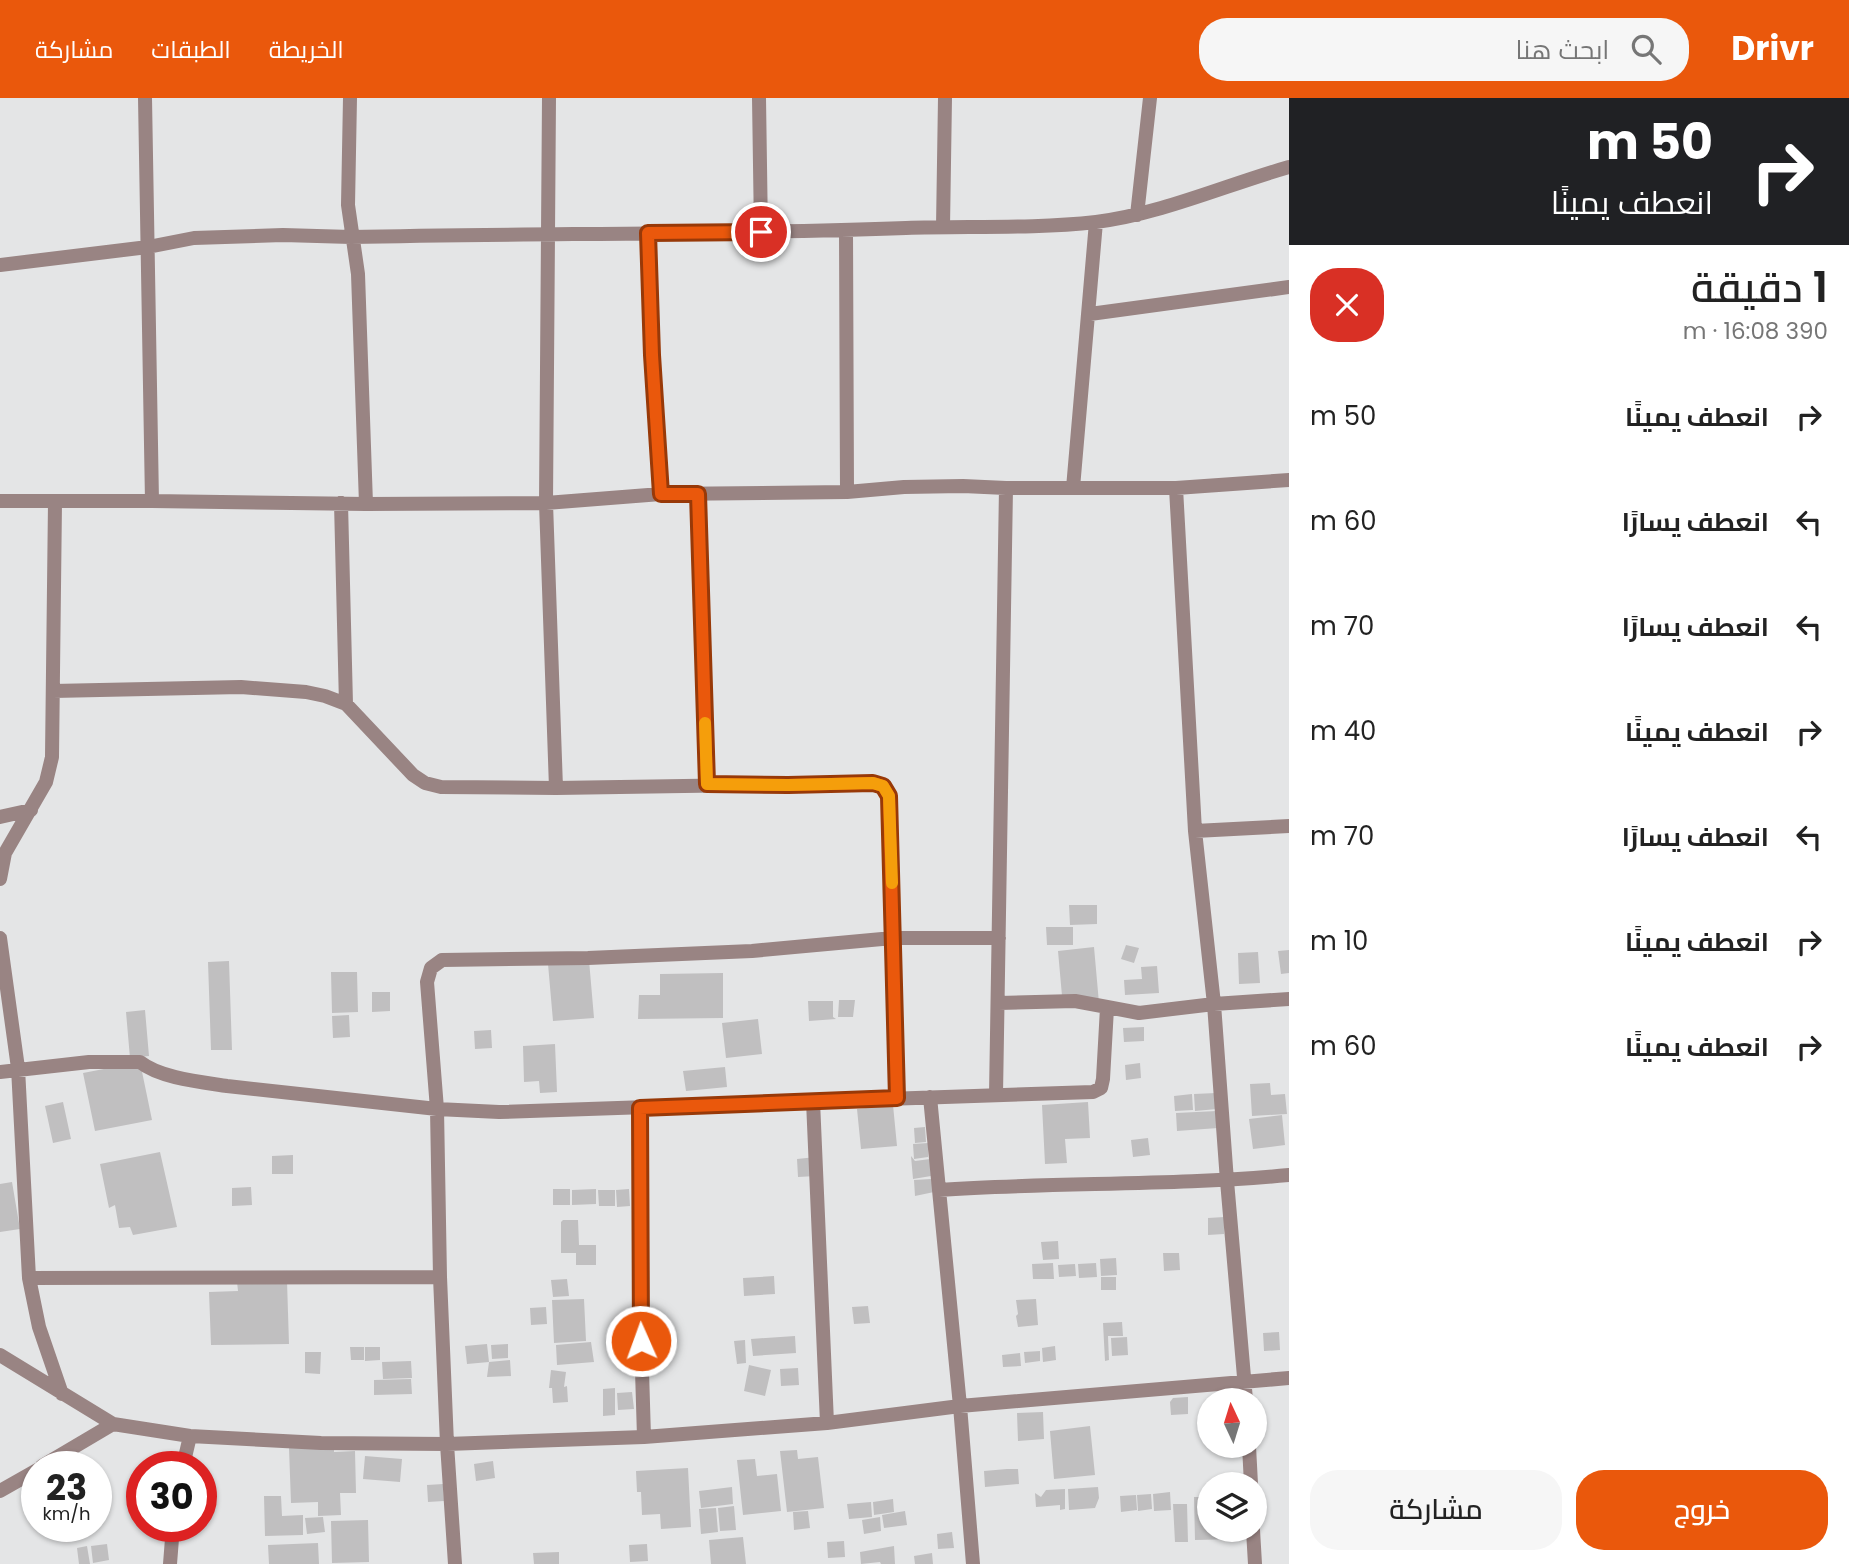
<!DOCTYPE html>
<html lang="ar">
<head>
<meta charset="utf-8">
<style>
  body { margin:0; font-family:Poppins,Cairo,sans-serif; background:#f6f6f6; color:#222; direction:rtl; height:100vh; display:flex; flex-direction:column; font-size:26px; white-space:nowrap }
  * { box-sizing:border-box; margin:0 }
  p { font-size:23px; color:#767676 }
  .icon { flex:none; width:38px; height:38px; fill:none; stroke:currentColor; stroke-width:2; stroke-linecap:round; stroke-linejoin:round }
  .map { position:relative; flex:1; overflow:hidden; direction:ltr }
  .side { display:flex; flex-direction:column; background:#fff; width:560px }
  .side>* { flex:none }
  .banner { background:#202124; color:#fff; overflow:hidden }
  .needle { width:46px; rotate:356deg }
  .tools { position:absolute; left:1197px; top:1290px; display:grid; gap:14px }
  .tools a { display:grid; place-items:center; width:70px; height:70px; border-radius:50%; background:#fff; box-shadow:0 2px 5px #0004; font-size:35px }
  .speed { position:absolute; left:21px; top:1353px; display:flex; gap:14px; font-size:35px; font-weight:700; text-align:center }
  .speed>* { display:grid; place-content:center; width:91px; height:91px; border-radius:50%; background:#fff; box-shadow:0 2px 5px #0004; line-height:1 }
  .speed small { font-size:18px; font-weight:400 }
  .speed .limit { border:10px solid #d22; background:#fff; color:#111 }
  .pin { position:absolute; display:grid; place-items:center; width:60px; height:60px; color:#fff; margin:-30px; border:4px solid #fff; border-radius:50%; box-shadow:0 2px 7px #0007 }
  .me { position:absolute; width:77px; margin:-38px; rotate:358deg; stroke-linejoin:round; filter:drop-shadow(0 0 5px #0008) }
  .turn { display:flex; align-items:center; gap:24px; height:147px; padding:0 21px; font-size:32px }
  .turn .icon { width:91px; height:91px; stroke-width:2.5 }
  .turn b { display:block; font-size:49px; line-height:60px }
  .round { display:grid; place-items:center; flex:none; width:74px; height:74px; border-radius:28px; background:#f6f6f6 }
  .overview { display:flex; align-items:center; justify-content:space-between; height:119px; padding:0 21px }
  h1 { font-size:42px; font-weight:600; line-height:52px }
  .button { display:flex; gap:14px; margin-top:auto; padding:14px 21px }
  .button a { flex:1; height:80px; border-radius:28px; background:#ea580c; color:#fff; font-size:28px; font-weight:600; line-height:80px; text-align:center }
  .button a+a { background:#f6f6f6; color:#222 }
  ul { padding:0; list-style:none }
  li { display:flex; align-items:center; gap:21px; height:105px; padding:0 21px }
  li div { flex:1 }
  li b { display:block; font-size:26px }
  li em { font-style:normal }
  header { display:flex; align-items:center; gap:42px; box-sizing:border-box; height:98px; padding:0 35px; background:#ea580c; color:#fff }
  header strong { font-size:33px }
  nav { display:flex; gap:38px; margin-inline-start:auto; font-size:24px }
  .search { width:490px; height:63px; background:#f6f6f6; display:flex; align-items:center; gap:18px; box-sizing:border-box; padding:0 24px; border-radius:28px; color:#767676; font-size:26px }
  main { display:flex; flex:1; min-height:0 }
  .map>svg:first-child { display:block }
  .building { fill:#c0bfc0 }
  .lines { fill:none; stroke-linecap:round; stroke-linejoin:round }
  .street { stroke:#998483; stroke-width:14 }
  .route-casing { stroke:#983908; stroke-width:18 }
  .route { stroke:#ea580c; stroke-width:12 }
  .slow { stroke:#f59e0b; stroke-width:12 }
</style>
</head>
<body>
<header>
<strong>Drivr</strong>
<div class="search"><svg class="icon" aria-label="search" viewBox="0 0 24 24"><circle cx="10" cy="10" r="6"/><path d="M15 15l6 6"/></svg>ابحث هنا</div>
<nav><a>الخريطة</a><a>الطبقات</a><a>مشاركة</a></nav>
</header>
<main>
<section class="side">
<div class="banner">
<div class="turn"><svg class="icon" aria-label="right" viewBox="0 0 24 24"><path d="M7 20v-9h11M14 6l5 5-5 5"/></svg><div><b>50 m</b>انعطف يمينًا</div></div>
</div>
<div class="overview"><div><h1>1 دقيقة</h1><p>390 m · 16:08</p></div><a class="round" style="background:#d93025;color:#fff"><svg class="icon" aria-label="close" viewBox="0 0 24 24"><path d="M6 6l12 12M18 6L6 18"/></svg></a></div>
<ul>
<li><svg class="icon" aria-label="right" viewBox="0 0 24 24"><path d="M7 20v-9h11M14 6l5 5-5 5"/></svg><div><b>انعطف يمينًا</b></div><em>50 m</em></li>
<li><svg class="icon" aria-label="left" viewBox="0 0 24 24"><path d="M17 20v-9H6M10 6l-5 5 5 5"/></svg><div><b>انعطف يسارًا</b></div><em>60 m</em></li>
<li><svg class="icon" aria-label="left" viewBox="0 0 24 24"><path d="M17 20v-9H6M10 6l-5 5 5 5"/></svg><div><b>انعطف يسارًا</b></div><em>70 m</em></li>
<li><svg class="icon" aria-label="right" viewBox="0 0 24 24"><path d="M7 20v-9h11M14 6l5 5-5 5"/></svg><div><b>انعطف يمينًا</b></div><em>40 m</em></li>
<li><svg class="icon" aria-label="left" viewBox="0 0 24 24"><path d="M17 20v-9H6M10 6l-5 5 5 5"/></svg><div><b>انعطف يسارًا</b></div><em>70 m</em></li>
<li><svg class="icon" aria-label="right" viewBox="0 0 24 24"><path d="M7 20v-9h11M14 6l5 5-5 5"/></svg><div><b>انعطف يمينًا</b></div><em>10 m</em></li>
<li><svg class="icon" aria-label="right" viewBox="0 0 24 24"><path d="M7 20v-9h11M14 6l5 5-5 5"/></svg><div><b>انعطف يمينًا</b></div><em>60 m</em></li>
</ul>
<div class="button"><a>خروج</a><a>مشاركة</a></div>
</section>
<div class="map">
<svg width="1289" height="1466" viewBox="0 0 1289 1466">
  <rect width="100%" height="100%" fill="#e4e5e6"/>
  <path class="building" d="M1069,807H1097V826L1070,827Z
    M1046,829H1073V847H1047Z
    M1126,847L1139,850L1134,865L1121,861Z
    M1094,849L1099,905L1063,909L1058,853Z
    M1289,852V875L1281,876L1278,853Z
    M1258,854L1260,885L1239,886L1238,855Z
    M589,862L594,920L553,923L548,866Z
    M229,863L232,952H211L208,864Z
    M1157,868L1159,895L1125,897L1124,882L1142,881L1141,869Z
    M331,874H357L358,914L332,915Z
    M723,875V920L638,921L639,897H660V876Z
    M372,894H390V913L372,914Z
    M839,902H855L853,919H838Z
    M808,903H833V919L836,921L809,923Z
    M145,912L149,958L130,960L126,914Z
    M349,917L350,939L333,940L332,918Z
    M758,921L762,956L726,960L722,925Z
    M1144,929V943L1124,944L1123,930Z
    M491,932L492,950L475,951L474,933Z
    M555,946L557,994L540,995L539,983L524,984L523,948Z
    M140,964L152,1022L95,1033L83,975Z
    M1140,965L1141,980L1126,982L1125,967Z
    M725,969L727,989L686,993L683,973Z
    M1270,985L1271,997L1285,996L1287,1016L1252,1018L1250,986Z
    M1216,995L1217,1011L1195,1013L1194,996Z
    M1192,996L1193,1012L1175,1013L1174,998Z
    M63,1004L71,1041L53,1045L45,1008Z
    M1088,1004L1090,1040L1065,1041L1067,1065L1045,1066L1042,1007Z
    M893,1007L897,1048L861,1051L857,1011Z
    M1217,1013L1218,1030L1177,1033L1176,1015Z
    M1282,1017L1285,1047L1253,1051L1249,1021Z
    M925,1029L926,1044L915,1045L914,1030Z
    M1148,1040L1150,1057L1133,1059L1131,1042Z
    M928,1045V1059L914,1061L913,1046Z
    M160,1054L177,1129L133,1137L130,1129L119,1130L115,1107L109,1110L100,1066Z
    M293,1057V1076H272V1058Z
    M911,1058L915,1063L930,1061L931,1078L913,1081Z
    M816,1059V1078L798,1079L797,1061Z
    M931,1081L934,1094L915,1098L914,1082Z
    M12,1084L20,1131L0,1134V1086Z
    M251,1089L252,1107L232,1108V1090Z
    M553,1091H570V1107H553Z
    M596,1091V1106L572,1107V1092Z
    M629,1091L630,1108L617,1109L616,1092Z
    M598,1092H615V1108H599Z
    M1224,1119V1136L1208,1137V1120Z
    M563,1122H578L579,1147H596V1167H576V1155H561V1124Z
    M1058,1143L1059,1161L1043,1162L1041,1144Z
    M1163,1155H1179L1180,1172L1164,1173Z
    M1116,1160L1117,1177L1101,1178L1100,1161Z
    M1053,1165L1054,1181H1033L1032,1166Z
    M1096,1165L1097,1179L1079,1180L1078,1166Z
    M1075,1166L1076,1178L1059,1179L1058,1167Z
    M774,1178L775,1196L744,1198L743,1180Z
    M1101,1179H1116V1192H1101Z
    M567,1181L569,1198L553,1199L551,1182Z
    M287,1183L289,1246L211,1247L209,1194L238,1193L237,1184Z
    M584,1201L586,1243L554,1245L552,1202Z
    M1036,1201L1038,1227L1018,1229L1016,1218L1018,1216L1016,1202Z
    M868,1208L870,1225L854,1226L852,1209Z
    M546,1209L547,1226L531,1227L530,1210Z
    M1122,1224L1123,1238H1108L1109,1262L1105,1263L1103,1225Z
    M1279,1234L1280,1252L1264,1253L1263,1235Z
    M795,1238L796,1255L753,1258L751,1241Z
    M1127,1239L1128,1257L1112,1258L1111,1240Z
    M745,1242L746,1265L737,1266L734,1243Z
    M591,1244L594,1264L557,1267L556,1247Z
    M487,1246L489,1264L510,1262L511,1278L487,1279L489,1264L467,1266L465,1248Z
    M508,1246V1260L492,1261L491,1247Z
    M1055,1248L1056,1262L1043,1264L1042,1250Z
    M350,1249H364V1262H351Z
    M365,1249H380V1262L365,1263Z
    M1040,1253V1263L1025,1265L1024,1254Z
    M305,1254H321L320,1276L305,1275Z
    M1020,1255L1021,1268L1003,1269L1002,1257Z
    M411,1263L412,1280L383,1281L382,1264Z
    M749,1267L771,1272L765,1298L744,1293Z
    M798,1270L799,1287L781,1288L780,1271Z
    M551,1272L566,1274L564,1289L567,1288L568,1304L553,1305L552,1290H549Z
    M411,1281L412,1296L374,1297V1282Z
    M615,1290V1317L603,1318V1291Z
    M632,1294L634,1311L618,1312L617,1295Z
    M1188,1299V1316L1171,1317L1170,1304L1173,1300Z
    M1043,1314L1044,1341L1018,1343L1017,1315Z
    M1090,1328L1095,1377L1054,1381L1050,1333Z
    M334,1349V1354L355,1353L356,1395H340L341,1417L318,1418V1404L291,1405L289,1350Z
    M797,1352L798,1361L818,1359L824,1410L787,1414L780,1353Z
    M365,1358L402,1361L400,1384L363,1381Z
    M755,1361L757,1378L777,1376L781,1413L743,1417L737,1362Z
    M493,1363L495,1380L476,1383L474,1366Z
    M688,1370L691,1429L661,1431L660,1416L642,1417L641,1394H637L636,1373Z
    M1007,1371H1018L1019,1386L985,1389L984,1373Z
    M443,1386L444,1403L428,1404L427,1387Z
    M732,1389L733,1406L701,1410L699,1393Z
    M1098,1389L1099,1400L1095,1410L1069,1412L1068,1391Z
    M1065,1391V1411L1060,1412V1407L1036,1409L1035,1395L1041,1399L1046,1392Z
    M1170,1394L1171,1412L1154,1413L1153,1396Z
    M1151,1396L1152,1411L1138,1413L1137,1397Z
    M1136,1397L1137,1412L1121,1414L1120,1398Z
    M264,1398H281L282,1418L303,1417V1437L265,1438Z
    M1194,1399H1209V1432H1239V1441L1195,1442Z
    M893,1401L894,1414L874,1417L873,1404Z
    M871,1404L872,1419L849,1421L847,1406Z
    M1173,1406H1187L1188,1444H1175Z
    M734,1408L736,1432L720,1433L718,1410Z
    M716,1410L718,1434L701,1436L699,1411Z
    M808,1413L810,1430L794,1432L793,1414Z
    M905,1413L907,1427L884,1430L882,1417Z
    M323,1419L325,1434L307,1436L305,1420Z
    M880,1419L881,1433L864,1436L862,1422Z
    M368,1422L369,1464L332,1465L331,1423Z
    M67,1428H86V1436L67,1437Z
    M952,1434L954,1450L938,1451L937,1436Z
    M743,1439L746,1466H711L709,1442Z
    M844,1443L845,1459L828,1460L827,1444Z
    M318,1445L319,1466H269L268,1447Z
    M107,1446L109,1462L93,1465L91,1448Z
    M647,1446L648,1463L630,1464L629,1447Z
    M87,1448L90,1466H79L77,1450Z
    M894,1448L895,1466H881L880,1464L861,1466L860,1454Z
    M559,1454V1466H534L533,1455Z
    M932,1455L933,1466H915L914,1458Z"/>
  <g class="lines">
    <path class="street" d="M145,0L152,403
      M350,0L348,107L358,176L366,406
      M549,0L546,405L556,690
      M759,0L761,134
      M1137,117L1150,0
      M943,129L945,0
      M846,132L847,394
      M648,135L652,257L661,396
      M0,167L148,149L194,140L283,137L351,139C536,135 721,137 906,130C969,128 1033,131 1096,124C1161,116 1226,87 1289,69
      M1090,216L1289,189
      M1073,390L1096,124
      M1176,390L1195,733L1214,906L1227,1083L1246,1302
      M698,396L707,686
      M0,403H152L366,406L546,405L661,396L847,394L904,389L963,388L1006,390H1176L1289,382
      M341,405L346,606
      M53,593L241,589L306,594L325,598L346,606L413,677L425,685L441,689L556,690L873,685L883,688L889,698L897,1000
      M0,719L31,712
      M1195,733L1289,728
      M0,781L5,755L46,684L52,659L55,404
      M0,840L18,970L29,1180L39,1229L62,1296
      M999,905L1075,903L1139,915L1214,906L1289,901
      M0,974L89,964H140C160,980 201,984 227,988L437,1011L499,1014L1093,994L1101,990L1103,981L1107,910
      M996,997L1006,390
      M930,999L960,1308L973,1466
      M813,1003L827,1325
      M640,1010L639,1171L644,1339
      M939,1092C1055,1084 1173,1088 1289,1077
      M29,1180L440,1179
      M0,1257L113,1326L190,1338L321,1345L447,1346L644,1339L827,1325L960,1308L1289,1280
      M1249,1348L1251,1386
      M42,1368L113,1326
      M183,1368L190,1338
      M0,1393L37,1372
      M1253,1432L1255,1466
      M170,1466L173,1428
      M455,1466L447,1346L440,1179L437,1011L427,884L431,870L442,862L588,860L752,853L893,840H999"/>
  </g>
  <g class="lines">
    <defs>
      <path id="route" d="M641,1243L640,1010L897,1000L889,698L883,688L873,685L788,687L707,686L698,396H661L652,257L648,135L761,134"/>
    </defs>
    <use href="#route" class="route-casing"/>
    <use href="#route" class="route"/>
    <path class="slow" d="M705,625L707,686L788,687L873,685L883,688L889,698L892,785"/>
  </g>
</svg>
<div class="tools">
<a><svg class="needle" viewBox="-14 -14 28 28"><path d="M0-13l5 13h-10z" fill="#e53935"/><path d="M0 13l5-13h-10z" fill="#767676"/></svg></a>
<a><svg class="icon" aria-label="layers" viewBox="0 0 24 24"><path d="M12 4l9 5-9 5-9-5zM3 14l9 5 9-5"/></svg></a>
</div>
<div class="speed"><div>23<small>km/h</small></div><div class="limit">30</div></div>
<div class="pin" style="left:761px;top:134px;background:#d93025"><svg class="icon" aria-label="arrive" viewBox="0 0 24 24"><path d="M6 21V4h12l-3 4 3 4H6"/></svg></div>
<svg class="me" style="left:641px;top:1243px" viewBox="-20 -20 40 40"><circle r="17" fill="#ea580c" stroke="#fff" stroke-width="3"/><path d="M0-11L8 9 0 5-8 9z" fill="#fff"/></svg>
</div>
</main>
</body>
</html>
